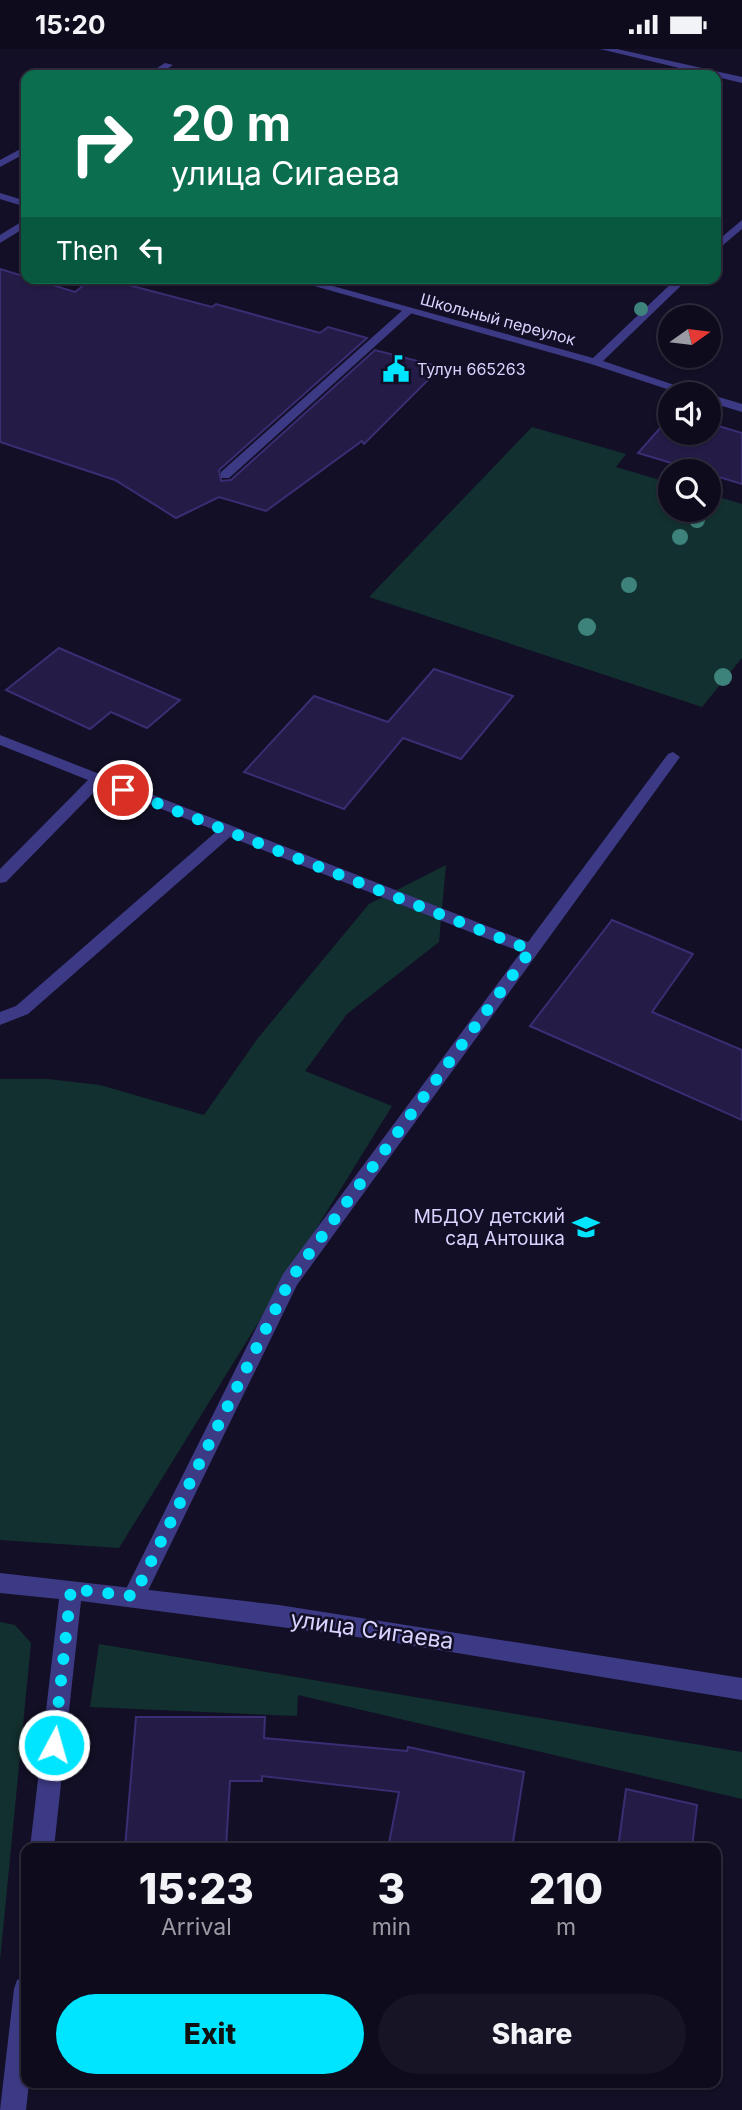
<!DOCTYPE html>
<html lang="en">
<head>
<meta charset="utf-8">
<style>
  body { margin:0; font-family:Inter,sans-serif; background:#171425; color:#f1f3f6; height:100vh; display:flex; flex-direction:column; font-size:26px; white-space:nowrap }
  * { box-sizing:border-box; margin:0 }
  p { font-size:23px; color:#9b9ba3 }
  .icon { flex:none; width:38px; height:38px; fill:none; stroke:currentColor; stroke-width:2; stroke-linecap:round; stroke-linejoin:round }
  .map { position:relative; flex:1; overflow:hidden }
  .side { position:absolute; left:21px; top:1794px; width:700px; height:245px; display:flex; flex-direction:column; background:#0e0b1c; border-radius:14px; box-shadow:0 2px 5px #0004,0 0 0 2px #2e2b3b }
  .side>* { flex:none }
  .guide { position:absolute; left:21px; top:21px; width:700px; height:214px; border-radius:14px; box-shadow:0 2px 5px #0004,0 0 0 2px #2e2b3b; background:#0b6e4f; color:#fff; overflow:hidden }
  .needle { width:46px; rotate:76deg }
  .tools { position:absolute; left:658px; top:256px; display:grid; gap:14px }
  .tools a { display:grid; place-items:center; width:63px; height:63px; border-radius:50%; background:#0e0b1c; box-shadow:0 2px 5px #0004,0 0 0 2px #2e2b3b; font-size:35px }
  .pin { position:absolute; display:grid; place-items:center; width:60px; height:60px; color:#fff; margin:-30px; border:4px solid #fff; border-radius:50%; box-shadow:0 2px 7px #0007 }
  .me { position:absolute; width:77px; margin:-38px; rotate:6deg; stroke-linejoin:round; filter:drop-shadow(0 0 5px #0008) }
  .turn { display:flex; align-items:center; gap:24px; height:147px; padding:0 35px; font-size:32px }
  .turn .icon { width:91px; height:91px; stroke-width:2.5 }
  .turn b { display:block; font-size:49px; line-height:60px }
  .then { display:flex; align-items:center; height:66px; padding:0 35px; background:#0003; gap:14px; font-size:26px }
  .eta { display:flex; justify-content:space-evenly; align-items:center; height:119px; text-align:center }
  .eta b { font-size:42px; font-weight:800; line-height:49px }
  .cta { display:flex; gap:14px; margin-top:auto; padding:14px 35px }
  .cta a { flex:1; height:80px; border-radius:42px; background:#00e5ff; color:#111; font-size:28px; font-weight:800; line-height:80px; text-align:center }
  .cta a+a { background:#171425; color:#f1f3f6 }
  .status { display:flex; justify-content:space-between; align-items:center; height:49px; padding:0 35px; background:#0e0b1c; direction:ltr }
  .status svg { height:19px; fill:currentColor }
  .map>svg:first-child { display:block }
  .green { fill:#12302f }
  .building { fill:#241b47; stroke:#3b2d73; stroke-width:2 }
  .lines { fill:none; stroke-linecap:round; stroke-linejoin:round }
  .service { fill:#3d3a85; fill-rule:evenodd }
  .minor { fill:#3d3a85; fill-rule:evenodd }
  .tree { fill:#3d827b }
  .route { stroke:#00e5ff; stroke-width:12; stroke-dasharray:0 21.6 }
  .labels { text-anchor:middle; stroke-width:5; stroke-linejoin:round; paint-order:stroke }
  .far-street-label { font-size:16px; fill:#d9d4ff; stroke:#130f26 }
  .far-poi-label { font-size:16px; fill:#d9d4ff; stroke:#130f26; text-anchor:start }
  .poi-label { font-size:19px; fill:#d9d4ff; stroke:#130f26; text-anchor:end }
  .near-street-label { font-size:23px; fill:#d9d4ff; stroke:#130f26 }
</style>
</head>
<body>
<div class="status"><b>15:20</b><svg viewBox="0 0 49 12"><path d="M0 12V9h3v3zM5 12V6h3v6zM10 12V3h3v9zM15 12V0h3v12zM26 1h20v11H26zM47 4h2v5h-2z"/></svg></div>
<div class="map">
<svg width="742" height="2061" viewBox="0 0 742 2061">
  <rect width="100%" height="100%" fill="#130f26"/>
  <path class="green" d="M532,378L626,405L616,418L670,434V460H709V445L742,455V609L702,658L369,548Z
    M446,816L439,893L347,965L305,1022L392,1057L119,1499L0,1491V1030H48L100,1036L204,1066L258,989L369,855Z
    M0,1573L15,1576L31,1594L0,1912Z
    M99,1595L742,1703V1750L298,1646L297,1667L90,1658Z"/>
  <path class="building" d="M0,220L75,243L93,229H102L212,258L216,255L320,284L328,278L367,289L219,421L221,432L231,431L375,301L441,318L364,395L362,392L266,462L219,448L176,469L115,431L0,393Z
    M670,368V383H709V374L742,384V435L709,425V422H698L638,404Z
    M59,599L180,651L147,679L111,663L90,680L6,641Z
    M434,620L513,647L461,710L403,689L344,760L244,723L314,647L388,673Z
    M612,871L693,905L652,963L742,1001V1071L530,977Z
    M136,1668H265L264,1689L407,1702L408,1698L524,1723L512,1799H388L399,1743L262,1727V1732H230L226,1799H125Z
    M626,1740L697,1756L692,1799H618Z"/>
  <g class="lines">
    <path class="service" d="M165,14L173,16L157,26H146Z
      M26,97V104L0,118V111Z
      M26,170V178L0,194V186Z
      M404,260L414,262L229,429H221V423Z
      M0,686L528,893L668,705L673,703L680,708L297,1236L142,1554L134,1557L126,1554L123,1547L126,1540L283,1225L521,903L230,788L28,965L0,976V963L16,957L217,782L101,736L6,833L0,834V820L88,731L0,696Z"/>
    <path class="minor" d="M600,0H617L742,28V34Z
      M0,144L26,152V158L0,150Z
      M742,171V180L716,202V193Z
      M286,229H304L593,309L677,229H689L603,312L701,345H682L591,315Z
      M709,345L742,355V363L709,353Z
      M0,1524L279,1556L742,1629V1651L372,1590L81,1552L54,1799H30L59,1550L0,1544Z
      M26,1928V2034H29L26,2061H0L14,1940L17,1931Z"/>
  </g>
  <g class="tree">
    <circle cx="641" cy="260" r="7"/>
    <circle cx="697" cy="471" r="8"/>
    <circle cx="680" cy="488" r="8"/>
    <circle cx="629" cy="536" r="8"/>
    <circle cx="587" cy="578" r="9"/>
    <circle cx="723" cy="628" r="9"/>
  </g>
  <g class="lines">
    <path class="route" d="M54,1696L71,1540L134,1547L290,1231L531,901L123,741"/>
  </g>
  <defs>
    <symbol id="civic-bare" viewBox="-9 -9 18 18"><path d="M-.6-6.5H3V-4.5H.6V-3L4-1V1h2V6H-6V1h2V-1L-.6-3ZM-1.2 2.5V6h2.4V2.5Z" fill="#00e5ff" stroke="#130f26" stroke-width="2.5" paint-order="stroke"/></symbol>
    <symbol id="school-bare" viewBox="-9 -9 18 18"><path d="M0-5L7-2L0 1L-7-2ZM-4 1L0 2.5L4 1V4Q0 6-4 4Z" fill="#00e5ff" stroke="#130f26" stroke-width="2.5" paint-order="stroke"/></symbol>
  </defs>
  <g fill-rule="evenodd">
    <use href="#civic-bare" x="377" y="301" width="38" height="38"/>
    <use href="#school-bare" x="567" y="1159" width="38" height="38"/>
  </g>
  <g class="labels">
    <g class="far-street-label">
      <text transform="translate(498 270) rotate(15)" y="6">Школьный переулок</text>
    </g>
    <g class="far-poi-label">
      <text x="417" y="326">Тулун 665263</text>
    </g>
    <g class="poi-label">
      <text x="565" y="1174">МБДОУ детский<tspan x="565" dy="22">сад Антошка</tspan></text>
    </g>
    <g class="near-street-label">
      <text transform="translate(372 1581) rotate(8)" y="8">улица Сигаева</text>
    </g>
  </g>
</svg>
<div class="tools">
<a><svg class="needle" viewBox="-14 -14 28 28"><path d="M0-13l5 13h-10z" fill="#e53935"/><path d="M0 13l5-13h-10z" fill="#9b9ba3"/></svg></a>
<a><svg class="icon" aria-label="sound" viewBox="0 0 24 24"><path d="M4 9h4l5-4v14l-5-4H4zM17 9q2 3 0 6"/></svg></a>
<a><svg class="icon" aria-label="search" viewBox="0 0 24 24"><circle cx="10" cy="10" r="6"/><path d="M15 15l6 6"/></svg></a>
</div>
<div class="pin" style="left:123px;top:741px;background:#d93025"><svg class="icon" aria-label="arrive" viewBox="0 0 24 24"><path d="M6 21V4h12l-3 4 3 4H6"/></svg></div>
<svg class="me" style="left:54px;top:1696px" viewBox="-20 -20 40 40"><circle r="17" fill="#00e5ff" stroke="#fff" stroke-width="3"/><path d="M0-11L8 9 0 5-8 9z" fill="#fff"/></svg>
<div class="guide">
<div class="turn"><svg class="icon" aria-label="right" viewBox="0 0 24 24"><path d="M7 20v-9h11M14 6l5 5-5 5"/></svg><div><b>20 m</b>улица Сигаева</div></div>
<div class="then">Then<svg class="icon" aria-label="left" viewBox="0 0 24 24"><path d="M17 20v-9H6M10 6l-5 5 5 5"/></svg></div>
</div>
<section class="side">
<div class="eta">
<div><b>15:23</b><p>Arrival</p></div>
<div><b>3</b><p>min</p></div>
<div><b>210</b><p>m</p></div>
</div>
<div class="cta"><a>Exit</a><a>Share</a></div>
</section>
</div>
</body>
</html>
